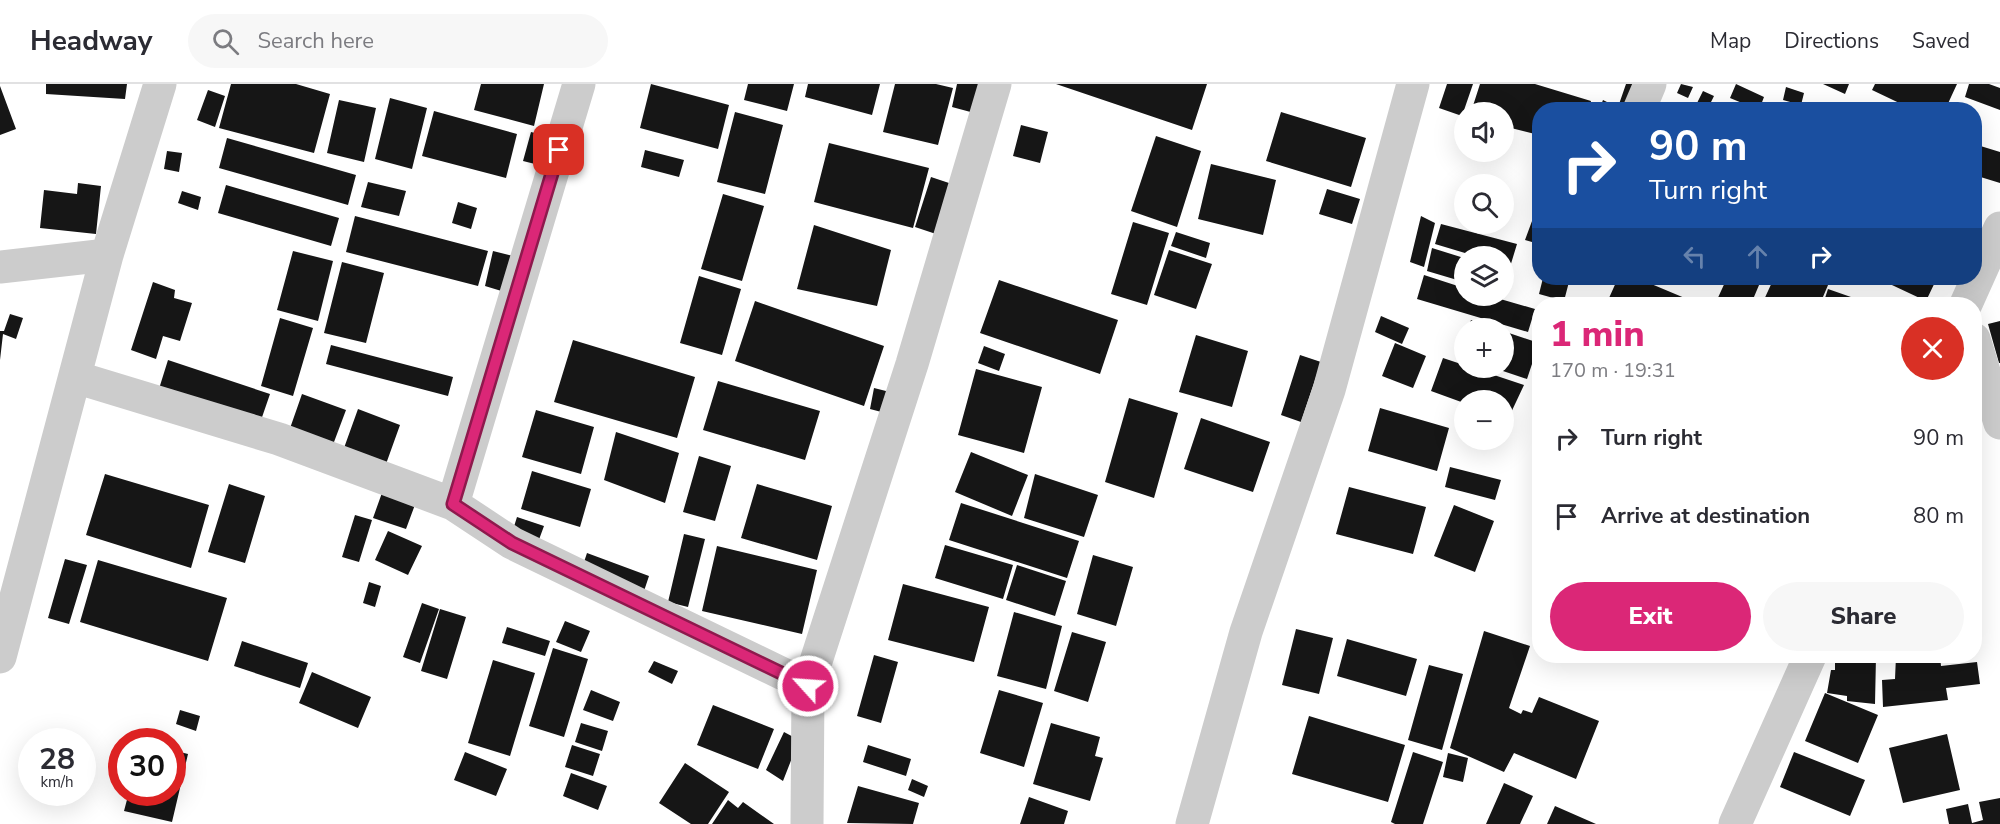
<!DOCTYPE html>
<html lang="en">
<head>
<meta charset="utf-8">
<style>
  body { margin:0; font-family:"Nunito Sans",sans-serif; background:#f7f7f7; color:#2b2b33; height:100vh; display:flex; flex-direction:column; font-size:22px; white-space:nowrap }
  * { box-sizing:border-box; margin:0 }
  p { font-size:20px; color:#7c7c81 }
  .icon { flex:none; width:33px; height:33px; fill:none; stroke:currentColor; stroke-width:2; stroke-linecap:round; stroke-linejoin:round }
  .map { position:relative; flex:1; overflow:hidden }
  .sheet { position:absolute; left:1532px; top:213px; width:450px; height:366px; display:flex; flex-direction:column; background:#fff; border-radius:24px; box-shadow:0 6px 24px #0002 }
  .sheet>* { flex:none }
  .guide { position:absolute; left:1532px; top:18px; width:450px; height:183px; border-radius:24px; box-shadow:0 6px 24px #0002; background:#1a4fa0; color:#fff; overflow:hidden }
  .buttons { position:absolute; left:1454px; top:18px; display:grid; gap:12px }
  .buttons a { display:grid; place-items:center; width:60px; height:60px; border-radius:50%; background:#fff; box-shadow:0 6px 24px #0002; font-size:30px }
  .speed { position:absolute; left:18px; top:644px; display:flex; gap:12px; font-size:30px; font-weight:700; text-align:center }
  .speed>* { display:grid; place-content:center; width:78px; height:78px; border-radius:50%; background:#fff; box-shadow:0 6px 24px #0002; line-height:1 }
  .speed small { font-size:15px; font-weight:400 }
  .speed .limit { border:9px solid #d22; background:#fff; color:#111 }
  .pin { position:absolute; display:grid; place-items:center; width:51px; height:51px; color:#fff; margin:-26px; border-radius:12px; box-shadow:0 3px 9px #0006 }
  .me { position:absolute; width:66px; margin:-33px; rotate:296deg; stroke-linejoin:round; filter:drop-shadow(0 0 4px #0008) }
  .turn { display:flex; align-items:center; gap:21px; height:126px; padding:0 18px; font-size:27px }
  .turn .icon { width:78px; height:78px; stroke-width:2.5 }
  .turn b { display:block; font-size:42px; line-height:51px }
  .lanes { display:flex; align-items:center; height:57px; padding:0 18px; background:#0003; justify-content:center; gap:30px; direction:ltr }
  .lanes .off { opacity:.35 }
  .round { display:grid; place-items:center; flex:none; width:63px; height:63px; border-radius:32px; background:#f7f7f7 }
  .headline { display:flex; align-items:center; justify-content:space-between; height:102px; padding:0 18px }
  h1 { font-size:36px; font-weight:800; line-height:45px; color:#db2777 }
  .cta { display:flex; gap:12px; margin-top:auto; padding:12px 18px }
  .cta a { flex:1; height:69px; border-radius:36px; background:#db2777; color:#fff; font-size:24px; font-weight:800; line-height:69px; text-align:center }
  .cta a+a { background:#f7f7f7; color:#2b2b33 }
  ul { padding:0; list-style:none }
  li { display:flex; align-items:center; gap:18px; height:78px; padding:0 18px }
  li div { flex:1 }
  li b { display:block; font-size:22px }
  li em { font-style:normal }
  header { display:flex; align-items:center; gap:36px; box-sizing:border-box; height:84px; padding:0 30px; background:#fff; border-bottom:2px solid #e1e1e2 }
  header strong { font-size:28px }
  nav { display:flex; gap:33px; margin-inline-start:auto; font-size:21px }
  .search { width:420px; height:54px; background:#f7f7f7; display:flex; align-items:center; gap:15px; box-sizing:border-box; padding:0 21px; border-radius:33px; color:#7c7c81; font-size:22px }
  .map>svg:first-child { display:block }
  .building { fill:#161616 }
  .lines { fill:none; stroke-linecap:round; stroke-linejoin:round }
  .minor { stroke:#ccc; stroke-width:33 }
  .route-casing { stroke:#8e194d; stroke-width:15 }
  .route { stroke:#db2777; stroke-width:10 }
</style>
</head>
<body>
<header>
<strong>Headway</strong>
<div class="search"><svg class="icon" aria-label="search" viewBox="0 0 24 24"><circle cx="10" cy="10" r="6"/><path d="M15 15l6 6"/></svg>Search here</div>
<nav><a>Map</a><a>Directions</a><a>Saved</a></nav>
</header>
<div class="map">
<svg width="2000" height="740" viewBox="0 0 2000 740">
  <rect width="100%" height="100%" fill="#fff"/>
  <path class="building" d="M46,0H127L125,15L46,10Z
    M231,0H296L330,10L314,69L219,44Z
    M481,0H544L534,42L474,26Z
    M651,0L729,21L718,65L640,44Z
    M748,0H794L787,27L744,16Z
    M808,0H880L872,31L805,13Z
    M895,0H936L953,4L938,61L883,48Z
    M957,0H986L978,30L952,23Z
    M1056,0H1207L1192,46Z
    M1447,0H1473L1462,32L1439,24Z
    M1480,0H1535L1591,17L1589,26H1539V51L1503,42V28H1471Z
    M1626,0H1642L1633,26H1617Z
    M1681,0L1693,3L1688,14L1677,9Z
    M1736,0L1764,13L1759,26L1730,14Z
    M1823,0H1849L1845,10Z
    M1875,0H1957L1945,26H1914L1872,6Z
    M1969,0H1989L2000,4V26L1965,13Z
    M0,2L16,45L0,51Z
    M1786,3L1804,9L1801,21L1783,16Z
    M208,6L225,12L215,43L197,36Z
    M1703,7L1714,12L1707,26L1696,21Z
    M390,14L427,24L412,85L375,75Z
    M339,16L376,24L364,78L327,69Z
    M1603,16L1617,23L1615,26H1599Z
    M434,27L517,50L506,94L422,72Z
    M735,28L783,41L765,110L717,98Z
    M1281,28L1366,54L1351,103L1266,77Z
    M1021,41L1048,48L1040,79L1013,72Z
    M531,48L558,55L551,84L523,77Z
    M1156,52L1201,67L1177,143L1131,127Z
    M227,54L356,91L348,121L219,84Z
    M829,59L929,84L913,144L814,118Z
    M1974,60L2000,68V99L1974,91Z
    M645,66L684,76L679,93L641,83Z
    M167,67L182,69L179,88L164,85Z
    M1211,80L1276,96L1263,151L1198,135Z
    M931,93L961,103L945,153L915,143Z
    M368,98L406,107L399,132L361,123Z
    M78,99L101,102L96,150L40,144L44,106L77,110Z
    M226,101L339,134L331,162L218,129Z
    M1327,105L1360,115L1352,140L1319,130Z
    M182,107L201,113L198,126L178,119Z
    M723,110L764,122L742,197L701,185Z
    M458,118L477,124L471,145L452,139Z
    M1539,118V160L1525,156Z
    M355,132L488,167L478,202L346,168Z
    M1421,132L1435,139L1424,183L1410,178Z
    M1133,138L1169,149L1147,221L1111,210Z
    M1441,140L1517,160L1510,183L1503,181V172H1475L1435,160Z
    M814,141L891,166L877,222L797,205Z
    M1176,148L1210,159L1206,174L1171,162Z
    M1432,164L1464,174V198L1427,187Z
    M1169,166L1212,180L1196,225L1154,211Z
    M293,167L333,177L318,237L277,226Z
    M493,167L517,173L508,209L485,202Z
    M342,178L384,189L366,259L324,249Z
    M1424,191L1464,204V212H1490L1535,225L1528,248L1417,215Z
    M699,192L741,205L722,271L680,259Z
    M1543,194H1570L1564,217L1539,210Z
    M1618,194H1637L1699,220H1625L1609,214Z
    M1727,194H1762L1751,220L1716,218Z
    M1774,194H1831L1820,220H1762Z
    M1877,194H1937L1926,217Z
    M999,196L1118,236L1100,290L980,249Z
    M153,198L175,206L174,214L192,219L180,257L163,252L156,275L131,266Z
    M1828,205L1871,220H1823Z
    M755,217L884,262L864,322L735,277Z
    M10,230L23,234L16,255L3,250L0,276V247H4Z
    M1381,232L1409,244L1402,260L1375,248Z
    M280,234L313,244L293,312L261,302Z
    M1471,236L1496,244H1468Z
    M2000,237V279H1999L1988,240Z
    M1503,247L1539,259L1527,295L1494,284H1503Z
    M1196,251L1248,267L1232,323L1179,308Z
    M573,256L695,293L677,354L554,318Z
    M1395,259L1426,272L1413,304L1382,292Z
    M331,261L453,293L448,312L326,280Z
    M984,262L1005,270L999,287L978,279Z
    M1300,271L1321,278L1301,338L1281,331Z
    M1443,274L1524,301L1508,335L1503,333V316H1464V319L1431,307Z
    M168,276L270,310L259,342L158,308Z
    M976,285L1042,303L1024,369L958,351Z
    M718,297L820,327L805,376L703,346Z
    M874,304L894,309L889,330L870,325Z
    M302,310L346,326L331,366L288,350Z
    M1129,314L1178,329L1154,414L1105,398Z
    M1380,324L1449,344L1437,387L1368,367Z
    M358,325L400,341L386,380L344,364Z
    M536,326L594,343L581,390L522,373Z
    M1201,334L1270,358L1253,408L1184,385Z
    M616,348L679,369L665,419L604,396Z
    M971,368L1028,391L1012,432L955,408Z
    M699,372L731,382L715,437L683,428Z
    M1450,383L1501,396L1495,416L1445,403Z
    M532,387L591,405L580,443L521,425Z
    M105,390L209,421L191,484L86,451Z
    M1035,390L1098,411L1084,453L1024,434Z
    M229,400L265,412L245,479L208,468Z
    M757,400L832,422L817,476L741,454Z
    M1349,403L1426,423L1413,470L1336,450Z
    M383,406L416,418L406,445L373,434Z
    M961,419L1079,457L1067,494L949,456Z
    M1454,421L1494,437L1475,488L1434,472Z
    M355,431L372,436L359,478L342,473Z
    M517,433L544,442L537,461L511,452Z
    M388,447L422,462L408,491L375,476Z
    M684,450L705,455L688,523L668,518Z
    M945,461L1013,481L1003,515L935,494Z
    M717,462L817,486L802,550L702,527Z
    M587,469L649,492L643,510L581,487Z
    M1093,471L1133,483L1116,542L1077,530Z
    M65,475L87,481L69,540L48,534Z
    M98,476L227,514L208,577L80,538Z
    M1017,481L1066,497L1055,532L1006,516Z
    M369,498L381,502L375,523L363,519Z
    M903,500L989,523L974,578L888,556Z
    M422,519L439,525L420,579L403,573Z
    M440,525L466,533L447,595L421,587Z
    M1014,528L1062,542L1046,605L997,592Z
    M565,537L590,547L581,568L556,558Z
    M507,543L550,557L545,572L502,559Z
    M1296,545L1333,554L1319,610L1282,601Z
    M1484,547L1530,562L1509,624L1521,630L1523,626L1532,629L1539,613L1599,637L1576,695L1514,669L1504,688L1450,664Z
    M1072,548L1106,558L1088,618L1054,607Z
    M1347,555L1417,575L1406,612L1337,592Z
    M242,557L308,579L300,604L234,582Z
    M553,564L588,575L564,653L529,642Z
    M874,571L898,578L881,639L857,632Z
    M1835,572H1876L1875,620L1847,617V612L1827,609L1831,586H1835Z
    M1896,572H1940L1941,582L1977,578L1980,600L1946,604L1948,616L1883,623L1882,596L1895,595Z
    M493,576L535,589L510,672L468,659Z
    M654,577L678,587L672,600L648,588Z
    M1429,581L1463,590L1442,666L1408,656Z
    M312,588L371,613L358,644L299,619Z
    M591,606L620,618L613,637L583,626Z
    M999,606L1043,619L1024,683L980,669Z
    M1825,609L1878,631L1858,679L1805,657Z
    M713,621L774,645L758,685L697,661Z
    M180,626L200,632L196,647L176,640Z
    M1309,632L1405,661L1388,718L1292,690Z
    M581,639L608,647L602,667L575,658Z
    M1051,639L1100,653L1095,672L1103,674L1090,717L1033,700Z
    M784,648L799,656L783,697L766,686Z
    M1947,650L1960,706L1903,719L1889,664Z
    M572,661L600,670L593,692L565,683Z
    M868,661L911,675L906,692L863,678Z
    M172,666L188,670L172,738L124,727L129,708H172Z
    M465,668L507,685L496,712L454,696Z
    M1413,668L1443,678L1423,740H1395L1391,738Z
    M1794,668L1865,696L1850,732L1780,703Z
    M1448,669L1468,674L1463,698L1443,693Z
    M685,679L729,708L708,740H691L659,719Z
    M571,689L607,702L598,726L563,712Z
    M912,695L928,702L924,713L908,706Z
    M1504,699L1533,712L1520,740H1486Z
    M858,702L919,719L913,740L847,739Z
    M1029,713L1068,727L1064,740H1020Z
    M2000,714V740H1949L1946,725L1968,720L1972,739L1983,736L1979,718Z
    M728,716L738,724L743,718L774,740H712Z
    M1555,722L1596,740H1547Z"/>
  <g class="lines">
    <path class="minor" d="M1639,26L1650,0
      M0,183L107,171
      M1966,220L2000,144
      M1974,255L2000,339
      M75,293L279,355L453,420L512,459L808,602
      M453,420L579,0
      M0,573L107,171L160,0
      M807,740L808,602L912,280L995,0
      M1192,740L1246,548L1329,306L1413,0
      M1735,740L1810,572"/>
  </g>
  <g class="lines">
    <defs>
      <path id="route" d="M559,66L453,420L512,459L808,602"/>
    </defs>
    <use href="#route" class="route-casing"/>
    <use href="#route" class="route"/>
  </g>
</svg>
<div class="buttons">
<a><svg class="icon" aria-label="sound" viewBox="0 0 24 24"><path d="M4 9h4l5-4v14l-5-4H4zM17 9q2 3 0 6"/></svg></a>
<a><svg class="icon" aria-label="search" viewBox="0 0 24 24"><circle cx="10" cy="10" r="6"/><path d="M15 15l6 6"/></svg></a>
<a><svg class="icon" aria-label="layers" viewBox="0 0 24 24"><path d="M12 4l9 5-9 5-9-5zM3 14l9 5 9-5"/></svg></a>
<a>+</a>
<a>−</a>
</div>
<div class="speed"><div>28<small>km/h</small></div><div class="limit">30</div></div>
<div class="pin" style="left:559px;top:66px;background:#d93025"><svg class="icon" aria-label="arrive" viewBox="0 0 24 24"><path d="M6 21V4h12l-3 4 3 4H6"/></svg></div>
<svg class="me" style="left:808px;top:602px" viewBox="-20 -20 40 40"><circle r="17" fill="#db2777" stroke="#fff" stroke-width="3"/><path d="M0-11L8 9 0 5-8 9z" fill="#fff"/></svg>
<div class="guide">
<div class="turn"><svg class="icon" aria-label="right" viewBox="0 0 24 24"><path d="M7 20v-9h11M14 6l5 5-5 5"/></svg><div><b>90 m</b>Turn right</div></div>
<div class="lanes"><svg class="icon off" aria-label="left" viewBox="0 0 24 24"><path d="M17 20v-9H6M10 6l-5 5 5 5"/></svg><svg class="icon off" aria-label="ahead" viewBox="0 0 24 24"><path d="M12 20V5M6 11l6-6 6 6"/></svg><svg class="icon" aria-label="right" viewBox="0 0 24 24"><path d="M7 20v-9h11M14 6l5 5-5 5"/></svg></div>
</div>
<section class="sheet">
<div class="headline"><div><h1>1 min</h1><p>170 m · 19:31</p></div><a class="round" style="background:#d93025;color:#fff"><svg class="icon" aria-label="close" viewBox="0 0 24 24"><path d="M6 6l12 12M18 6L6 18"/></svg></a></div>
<ul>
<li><svg class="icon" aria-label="right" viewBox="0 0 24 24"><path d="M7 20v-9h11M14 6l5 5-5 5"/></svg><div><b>Turn right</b></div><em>90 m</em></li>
<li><svg class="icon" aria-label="arrive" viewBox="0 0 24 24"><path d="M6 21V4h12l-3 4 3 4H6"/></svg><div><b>Arrive at destination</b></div><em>80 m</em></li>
</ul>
<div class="cta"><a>Exit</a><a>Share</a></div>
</section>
</div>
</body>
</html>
